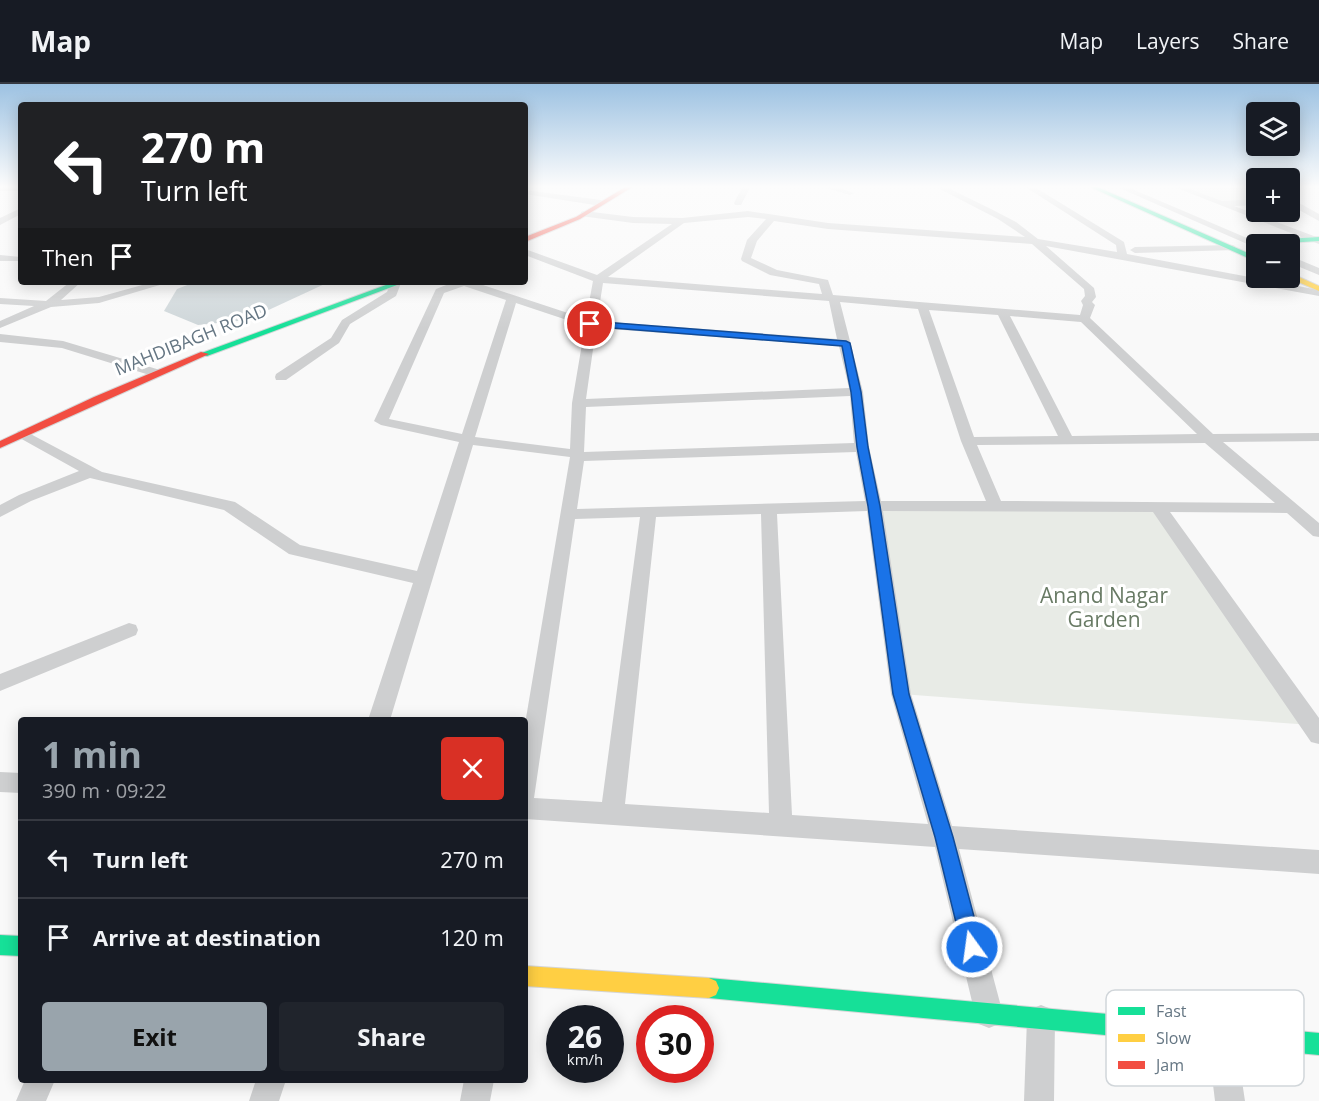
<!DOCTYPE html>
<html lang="en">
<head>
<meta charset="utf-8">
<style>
  body { margin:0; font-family:"Open Sans",sans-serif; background:#20242c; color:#f1f3f6; height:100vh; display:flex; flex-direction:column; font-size:22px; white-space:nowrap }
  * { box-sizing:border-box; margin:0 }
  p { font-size:20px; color:#9ea1a6 }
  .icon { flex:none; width:33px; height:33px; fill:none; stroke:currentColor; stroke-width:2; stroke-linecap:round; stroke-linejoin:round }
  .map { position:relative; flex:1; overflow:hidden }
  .sheet { position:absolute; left:18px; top:633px; width:510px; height:366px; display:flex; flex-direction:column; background:#171b24; border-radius:6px; box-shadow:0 3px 15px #0003 }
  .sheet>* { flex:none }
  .hud { position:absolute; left:18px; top:18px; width:510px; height:183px; border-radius:6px; box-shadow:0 3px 15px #0003; background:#202124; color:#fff; overflow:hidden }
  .tools { position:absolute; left:1246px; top:18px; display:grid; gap:12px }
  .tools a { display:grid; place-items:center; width:54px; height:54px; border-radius:6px; background:#171b24; box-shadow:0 3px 15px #0003; font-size:30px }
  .speed { position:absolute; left:546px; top:921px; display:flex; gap:12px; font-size:30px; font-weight:700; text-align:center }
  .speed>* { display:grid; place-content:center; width:78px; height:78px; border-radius:50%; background:#171b24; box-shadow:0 3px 15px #0003; line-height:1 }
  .speed small { font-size:15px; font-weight:400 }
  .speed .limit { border:9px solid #d22; background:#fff; color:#111 }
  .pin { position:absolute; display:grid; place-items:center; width:51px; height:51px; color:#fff; margin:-26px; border:3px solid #fff; border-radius:50%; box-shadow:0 2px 6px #0007 }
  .me { position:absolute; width:66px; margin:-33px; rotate:346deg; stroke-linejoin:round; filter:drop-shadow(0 0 4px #0008) }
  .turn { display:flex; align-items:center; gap:21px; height:126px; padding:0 24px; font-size:27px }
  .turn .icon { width:78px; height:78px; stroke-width:2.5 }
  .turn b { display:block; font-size:42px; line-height:51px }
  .then { display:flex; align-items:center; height:57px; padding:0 24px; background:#0003; gap:12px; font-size:22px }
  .round { display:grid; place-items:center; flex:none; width:63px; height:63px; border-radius:6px; background:#20242c }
  .headline { display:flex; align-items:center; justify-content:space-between; height:102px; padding:0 24px }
  h1 { font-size:36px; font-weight:700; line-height:45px; color:#99a4ac }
  .action { display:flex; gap:12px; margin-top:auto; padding:12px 24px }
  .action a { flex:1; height:69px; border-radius:6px; background:#99a4ac; color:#111; font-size:24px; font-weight:700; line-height:69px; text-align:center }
  .action a+a { background:#20242c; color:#f1f3f6 }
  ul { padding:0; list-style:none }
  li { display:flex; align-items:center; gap:18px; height:78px; padding:0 24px; border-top:2px solid #363941 }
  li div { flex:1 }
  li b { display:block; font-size:22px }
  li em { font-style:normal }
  header { display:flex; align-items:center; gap:36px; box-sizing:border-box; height:84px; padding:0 30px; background:#171b24; border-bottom:2px solid #363941 }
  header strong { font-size:28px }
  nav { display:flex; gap:33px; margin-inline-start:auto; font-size:21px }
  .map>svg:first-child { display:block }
  .green { fill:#e8ebe6 }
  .water { fill:#ced6d9 }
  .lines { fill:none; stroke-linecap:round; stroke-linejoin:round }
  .fast-casing { stroke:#d5d6d7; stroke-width:2 }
  .slow-casing { stroke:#d5d6d7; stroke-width:2 }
  .jam-casing { stroke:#d5d6d7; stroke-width:2 }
  .street { fill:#cecfd0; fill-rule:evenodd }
  .fast { fill:#16e098; fill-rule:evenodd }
  .slow { fill:#ffcf43; fill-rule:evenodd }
  .jam { fill:#f24e42; fill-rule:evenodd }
  .route { fill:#1a73e8; stroke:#114b97; stroke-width:1.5 }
  .labels { text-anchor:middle; stroke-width:6; stroke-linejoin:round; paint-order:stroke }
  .far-street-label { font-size:18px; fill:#657683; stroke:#fff }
  .park-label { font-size:21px; fill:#687a64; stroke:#fff }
  .key { fill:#fff; stroke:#d1d6da; stroke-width:1.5 }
  .key-label { font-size:16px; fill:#657683 }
</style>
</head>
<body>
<header>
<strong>Map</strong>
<nav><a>Map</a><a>Layers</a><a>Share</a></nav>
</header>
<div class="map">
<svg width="1319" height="1017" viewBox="0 0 1319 1017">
  <rect width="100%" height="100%" fill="#f9f9f9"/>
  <path class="green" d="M1176,102H1257V118L1221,120Z
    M874,422L1158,423L1311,641L901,610Z"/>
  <path class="water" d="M195,198H329L247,236L198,241L164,227L177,205Z"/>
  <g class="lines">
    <defs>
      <path id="fast" d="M1088,102H1095L1257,173V178Z
        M1319,153V157L1252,161L1248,159L1252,157Z
        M394,198H405L207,272L199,270Z
        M0,851L21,852V872L0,871Z
        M709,894L1319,949V971L709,914L702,911L699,904L702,897Z"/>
      <path id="slow" d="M1290,189L1319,202V207L1289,194Z
        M525,882L709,894L716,897L719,904L716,911L709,914L525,902Z"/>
      <path id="jam" d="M627,102H634L580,135L525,158V153L576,133Z
        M201,268L209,270L0,364V357L94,313Z"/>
    </defs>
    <use href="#fast" class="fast-casing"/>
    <use href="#slow" class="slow-casing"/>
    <use href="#jam" class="jam-casing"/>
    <path class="street" d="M743,102H751L741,121H735L734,119Z
      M820,102H832L854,109L850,111Z
      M934,102H944L991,125L1016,138L1038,155L1117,168L1116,161L1024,102H1033L1124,158L1127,170L1319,206V212L1046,162L1094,204L1096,213L1092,218L1095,221L1090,234L1213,350L1319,349V357L1223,358L1319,439V453L1313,452L1287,429L1170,428L1319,634V660L1311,658L1153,428L883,427L911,610L952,742L1319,766V790L959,765L1003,930L999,940L989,944L979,940L975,930L935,763L525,735V640L570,373L473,361L390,636H368L413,499L289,470L224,426L90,394L31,417L0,433V421L19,411L79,387L18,353L16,350L18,347L23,346L102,388L235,418L300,461L417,487L459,358L381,341L374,337L436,205L454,198H474L586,235L593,197L525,171V165L597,191L672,140L633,139L581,132V128L584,127L633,133L682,134L748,127L828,139L1025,153L998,135ZM748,133L766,135L747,156L741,175L742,177L770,191L819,200L822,210L608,193L684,139ZM774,137L828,145L1032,160L1084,205L1085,212L1081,217L1083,221L1080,231L833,211L828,196L777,186L751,174L757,157ZM603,199L829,217L837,255L597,237ZM464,202L506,216L462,350L389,335L444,209ZM840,218L918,225L961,357L986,417H881L869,363L863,308ZM516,219L585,242L572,319L570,365L475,353ZM929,226L998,231L1058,352L974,353ZM1010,232L1081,238L1197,350L1072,352ZM596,244L839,262L849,304L586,315ZM850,312L854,359L584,368L586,323ZM1205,359L1275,419L1001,417L977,361ZM856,368L865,417L577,425L584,377ZM867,427L891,610L928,740L792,731L777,430ZM761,430L769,729L625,720L656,433ZM640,433L602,718L534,714L575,435Z
      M1115,102H1125L1261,160H1257V164L1254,163Z
      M1172,102H1182L1222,117L1257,115V121L1234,122L1319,154V160Z
      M0,103H21V107H0Z
      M525,106L601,116L605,119L601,122L525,110Z
      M1290,114L1319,130V137L1290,121Z
      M21,124V130L0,141V134Z
      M1232,161L1235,162V166L1135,169L1130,166L1135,163Z
      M0,171L21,173V177H0Z
      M1290,172L1319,184V191L1290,179Z
      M70,198H81L61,216L99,213L153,198H170L99,219L51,223L0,244V237L34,222L0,220V214L46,217Z
      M391,198L401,199L396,212L350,240L339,259L286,296H276L275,293L276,290L331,254L342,236L387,208Z
      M0,250L63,257L160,286L162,289L156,293L62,264L0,258Z
      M129,539L136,541L138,546L136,551L0,607V590Z
      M0,688L21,689V709L0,708Z
      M1041,921L1051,925L1055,935L1054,1017H1024L1027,935L1031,925Z
      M1221,937L1231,941L1235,951L1245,1017H1215L1207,951L1211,941Z
      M25,996H55L46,1017H16Z
      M256,996H286L279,1017H249Z
      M464,996H494L490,1017H460Z"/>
    <use href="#fast" class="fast"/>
    <use href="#slow" class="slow"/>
    <use href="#jam" class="jam"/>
  </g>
  <linearGradient id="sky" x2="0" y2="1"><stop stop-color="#9dc2e2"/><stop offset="0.42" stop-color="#fcfcfc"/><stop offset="1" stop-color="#fcfcfc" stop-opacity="0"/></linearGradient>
  <rect width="1319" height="244" fill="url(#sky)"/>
  <path class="route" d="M590,237L846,257L850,259L861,308L868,363L880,422L909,610L953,753L982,863L979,871L972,873L965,871L962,863L935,753L893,610L868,422L857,363L851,308L842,262L587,242L586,240Z"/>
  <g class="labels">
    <g class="far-street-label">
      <text transform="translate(191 256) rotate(-22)" y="6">MAHDIBAGH ROAD</text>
    </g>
    <g class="park-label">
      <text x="1104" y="519">Anand Nagar<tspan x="1104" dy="24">Garden</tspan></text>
    </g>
  </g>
  <rect x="1106" y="906" width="198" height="96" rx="9" class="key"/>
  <rect x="1118" y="923" width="27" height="8" fill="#16e098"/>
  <rect x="1118" y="950" width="27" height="8" fill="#ffcf43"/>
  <rect x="1118" y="977" width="27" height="8" fill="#f24e42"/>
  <g class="key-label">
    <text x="1156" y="933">Fast</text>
    <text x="1156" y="960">Slow</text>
    <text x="1156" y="987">Jam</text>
  </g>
</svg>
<div class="tools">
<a><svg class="icon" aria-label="layers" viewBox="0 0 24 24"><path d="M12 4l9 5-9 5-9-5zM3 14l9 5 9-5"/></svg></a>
<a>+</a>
<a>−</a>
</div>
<div class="speed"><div>26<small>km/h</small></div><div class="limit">30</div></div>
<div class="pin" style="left:590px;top:240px;background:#d93025"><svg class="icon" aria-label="arrive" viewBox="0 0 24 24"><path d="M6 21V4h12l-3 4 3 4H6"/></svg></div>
<svg class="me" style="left:972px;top:863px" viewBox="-20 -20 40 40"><circle r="17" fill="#1a73e8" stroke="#fff" stroke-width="3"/><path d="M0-11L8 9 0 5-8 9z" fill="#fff"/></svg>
<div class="hud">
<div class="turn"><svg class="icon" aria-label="left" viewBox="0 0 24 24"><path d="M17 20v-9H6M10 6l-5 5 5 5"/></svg><div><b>270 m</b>Turn left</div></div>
<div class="then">Then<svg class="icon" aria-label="arrive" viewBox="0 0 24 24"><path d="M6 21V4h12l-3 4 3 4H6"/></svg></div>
</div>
<section class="sheet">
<div class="headline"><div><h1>1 min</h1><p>390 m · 09:22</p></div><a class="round" style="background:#d93025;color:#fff"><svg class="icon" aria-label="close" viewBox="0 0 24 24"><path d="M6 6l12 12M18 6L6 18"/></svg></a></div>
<ul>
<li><svg class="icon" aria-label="left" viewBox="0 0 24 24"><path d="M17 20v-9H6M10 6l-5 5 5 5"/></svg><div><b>Turn left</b></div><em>270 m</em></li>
<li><svg class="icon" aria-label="arrive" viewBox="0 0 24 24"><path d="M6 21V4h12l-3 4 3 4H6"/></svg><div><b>Arrive at destination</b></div><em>120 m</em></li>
</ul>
<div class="action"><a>Exit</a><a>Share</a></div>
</section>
</div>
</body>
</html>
